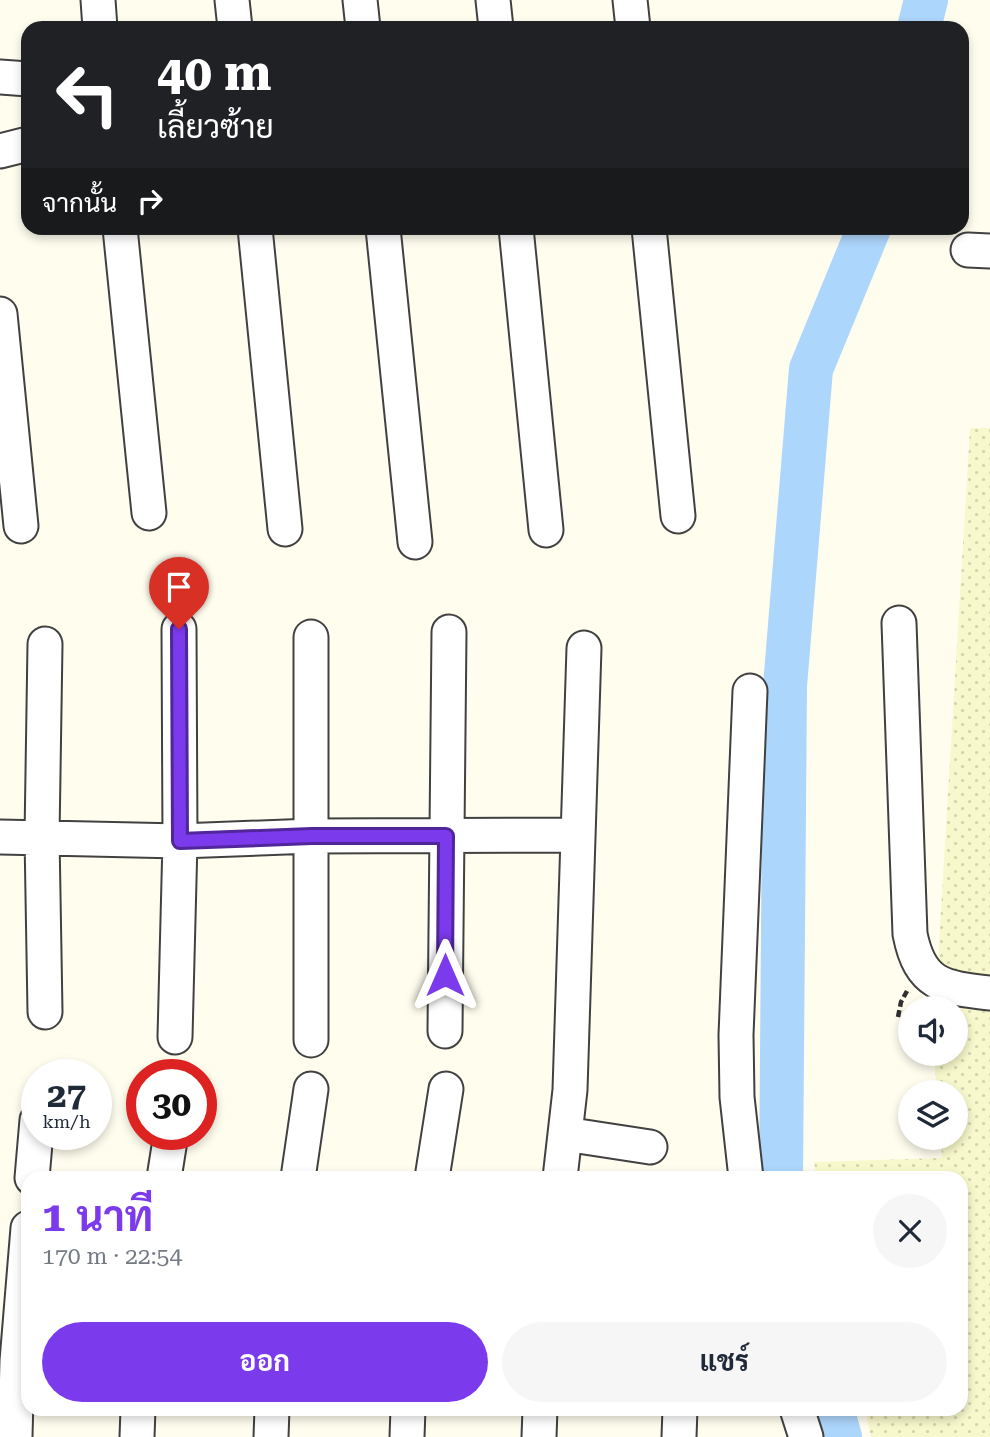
<!DOCTYPE html>
<html lang="th">
<head>
<meta charset="utf-8">
<style>
  body { margin:0; font-family:"Roboto Serif",Sarabun,serif; background:#f6f6f7; color:#1f2937; height:100vh; display:flex; flex-direction:column; font-size:26px; white-space:nowrap }
  * { box-sizing:border-box; margin:0 }
  p { font-size:23px; color:#747a83 }
  .icon { flex:none; width:38px; height:38px; fill:none; stroke:currentColor; stroke-width:2; stroke-linecap:round; stroke-linejoin:round }
  .map { position:relative; flex:1; overflow:hidden }
  .drawer { position:absolute; left:21px; top:1171px; width:947px; height:245px; display:flex; flex-direction:column; background:#fff; border-radius:21px; box-shadow:0 4px 10px #0003 }
  .drawer>* { flex:none }
  .guide { position:absolute; left:21px; top:21px; width:948px; height:214px; border-radius:21px; box-shadow:0 4px 10px #0003; background:#202124; color:#fff; overflow:hidden }
  .controls { position:absolute; left:898px; top:996px; display:grid; gap:14px }
  .controls a { display:grid; place-items:center; width:70px; height:70px; border-radius:50%; background:#fff; box-shadow:0 4px 10px #0003; font-size:35px }
  .speed { position:absolute; left:21px; top:1059px; display:flex; gap:14px; font-size:35px; font-weight:700; text-align:center }
  .speed>* { display:grid; place-content:center; width:91px; height:91px; border-radius:50%; background:#fff; box-shadow:0 4px 10px #0003; line-height:1 }
  .speed small { font-size:18px; font-weight:400 }
  .speed .limit { border:10px solid #d22; background:#fff; color:#111 }
  .pin { position:absolute; display:grid; place-items:center; width:60px; height:60px; color:#fff; margin:-72px -30px; border-radius:50% 50% 50% 0; rotate:-45deg; box-shadow:0 0 7px #0007 }
  .pin .icon { rotate:45deg }
  .me { position:absolute; width:77px; margin:-38px; rotate:0deg; stroke-linejoin:round; filter:drop-shadow(0 0 5px #0008) }
  .turn { display:flex; align-items:center; gap:24px; height:147px; padding:0 21px; font-size:32px }
  .turn .icon { width:91px; height:91px; stroke-width:2.5 }
  .turn b { display:block; font-size:49px; line-height:60px }
  .then { display:flex; align-items:center; height:66px; padding:0 21px; background:#0003; gap:14px; font-size:26px }
  .round { display:grid; place-items:center; flex:none; width:74px; height:74px; border-radius:37px; background:#f6f6f7 }
  .overview { display:flex; align-items:center; justify-content:space-between; height:119px; padding:0 21px }
  h1 { font-size:42px; font-weight:700; line-height:52px; color:#7c3aed }
  .button { display:flex; gap:14px; margin-top:auto; padding:14px 21px }
  .button a { flex:1; height:80px; border-radius:42px; background:#7c3aed; color:#fff; font-size:28px; font-weight:700; line-height:80px; text-align:center }
  .button a+a { background:#f6f6f7; color:#1f2937 }
  .map>svg:first-child { display:block }
  .farmland { fill:url(#farmland-dots) }
  .lines { fill:none; stroke-linecap:round; stroke-linejoin:round }
  .river { stroke:#add6fc; stroke-width:44 }
  .minor-casing { stroke:#414141; stroke-width:37 }
  .path { stroke:#303030; stroke-width:4.5; stroke-dasharray:7 3.5; stroke-linecap:butt }
  .minor { stroke:#fff; stroke-width:33 }
  .route-casing { stroke:#51269a; stroke-width:18 }
  .route { stroke:#7c3aed; stroke-width:12 }
</style>
</head>
<body>
<div class="map">
<svg width="990" height="1437" viewBox="0 0 990 1437">
  <defs>
    <pattern id="farmland-dots" width="8" height="8" patternUnits="userSpaceOnUse" patternTransform="scale(1.75)"><rect width="8" height="8" fill="#f7f8cb"/><path d="M2 2h.1M6 6h.1" fill="none" stroke="#d3d3ad" stroke-width="1.8" stroke-linecap="round"/></pattern>
  </defs>
  <rect width="100%" height="100%" fill="#fffdee"/>
  <path class="farmland" d="M970,428H990V1437H871L865,1409H961V1178H817L814,1162L942,1158L941,1138H956V1092H937L934,1054H956V1008H932L938,961Z"/>
  <g class="lines">
    <path class="river" d="M919,28L926,0
      M781,1178L785,686L811,369L869,228
      M832,1409L840,1437"/>
    <defs>
      <path id="minor" d="M98,0L100,28
        M232,0L235,28
        M360,0L363,28
        M493,0L496,28
        M630,0L633,28
        M0,77L28,79
        M0,151L28,144
        M120,228L149,513
        M255,228L285,529
        M383,228L415,542
        M516,228L546,530
        M649,228L678,516
        M968,250L990,251
        M0,314L21,526
        M899,623L910,934C920,985 943,988 990,993
        M311,637V1040
        M0,837L180,841L312,836L578,835
        M45,1012L42,837L45,644
        M445,1031L449,632
        M175,1037L180,841L179,629
        M565,1134L650,1147
        M32,1178L37,1120
        M164,1178L171,1134
        M298,1178L311,1089
        M432,1178L446,1089
        M560,1178L570,1090L584,648
        M746,1178L737,1097L736,1035L750,691
        M797,1409L806,1437
        M15,1437L17,1361L28,1228
        M137,1437L138,1409
        M271,1437L272,1409
        M407,1437L408,1409
        M539,1437L540,1409
        M679,1437L680,1409"/>
    </defs>
    <use href="#minor" class="minor-casing"/>
    <path class="path" d="M898,1017L901,1002L907,991"/>
    <use href="#minor" class="minor"/>
  </g>
  <g class="lines">
    <defs>
      <path id="route" d="M179,629L180,841L312,836H446L445,975"/>
    </defs>
    <use href="#route" class="route-casing"/>
    <use href="#route" class="route"/>
  </g>
</svg>
<div class="controls">
<a><svg class="icon" aria-label="sound" viewBox="0 0 24 24"><path d="M4 9h4l5-4v14l-5-4H4zM17 9q2 3 0 6"/></svg></a>
<a><svg class="icon" aria-label="layers" viewBox="0 0 24 24"><path d="M12 4l9 5-9 5-9-5zM3 14l9 5 9-5"/></svg></a>
</div>
<div class="speed"><div>27<small>km/h</small></div><div class="limit">30</div></div>
<div class="pin" style="left:179px;top:629px;background:#d93025"><svg class="icon" aria-label="arrive" viewBox="0 0 24 24"><path d="M6 21V4h12l-3 4 3 4H6"/></svg></div>
<svg class="me" style="left:445px;top:975px" viewBox="-20 -20 40 40"><path d="M0-17L14 15 0 8-14 15z" fill="#7c3aed" stroke="#fff" stroke-width="4"/></svg>
<div class="guide">
<div class="turn"><svg class="icon" aria-label="left" viewBox="0 0 24 24"><path d="M17 20v-9H6M10 6l-5 5 5 5"/></svg><div><b>40 m</b>เลี้ยวซ้าย</div></div>
<div class="then">จากนั้น<svg class="icon" aria-label="right" viewBox="0 0 24 24"><path d="M7 20v-9h11M14 6l5 5-5 5"/></svg></div>
</div>
<section class="drawer">
<div class="overview"><div><h1>1 นาที</h1><p>170 m · 22:54</p></div><a class="round"><svg class="icon" aria-label="close" viewBox="0 0 24 24"><path d="M6 6l12 12M18 6L6 18"/></svg></a></div>
<div class="button"><a>ออก</a><a>แชร์</a></div>
</section>
</div>
</body>
</html>
